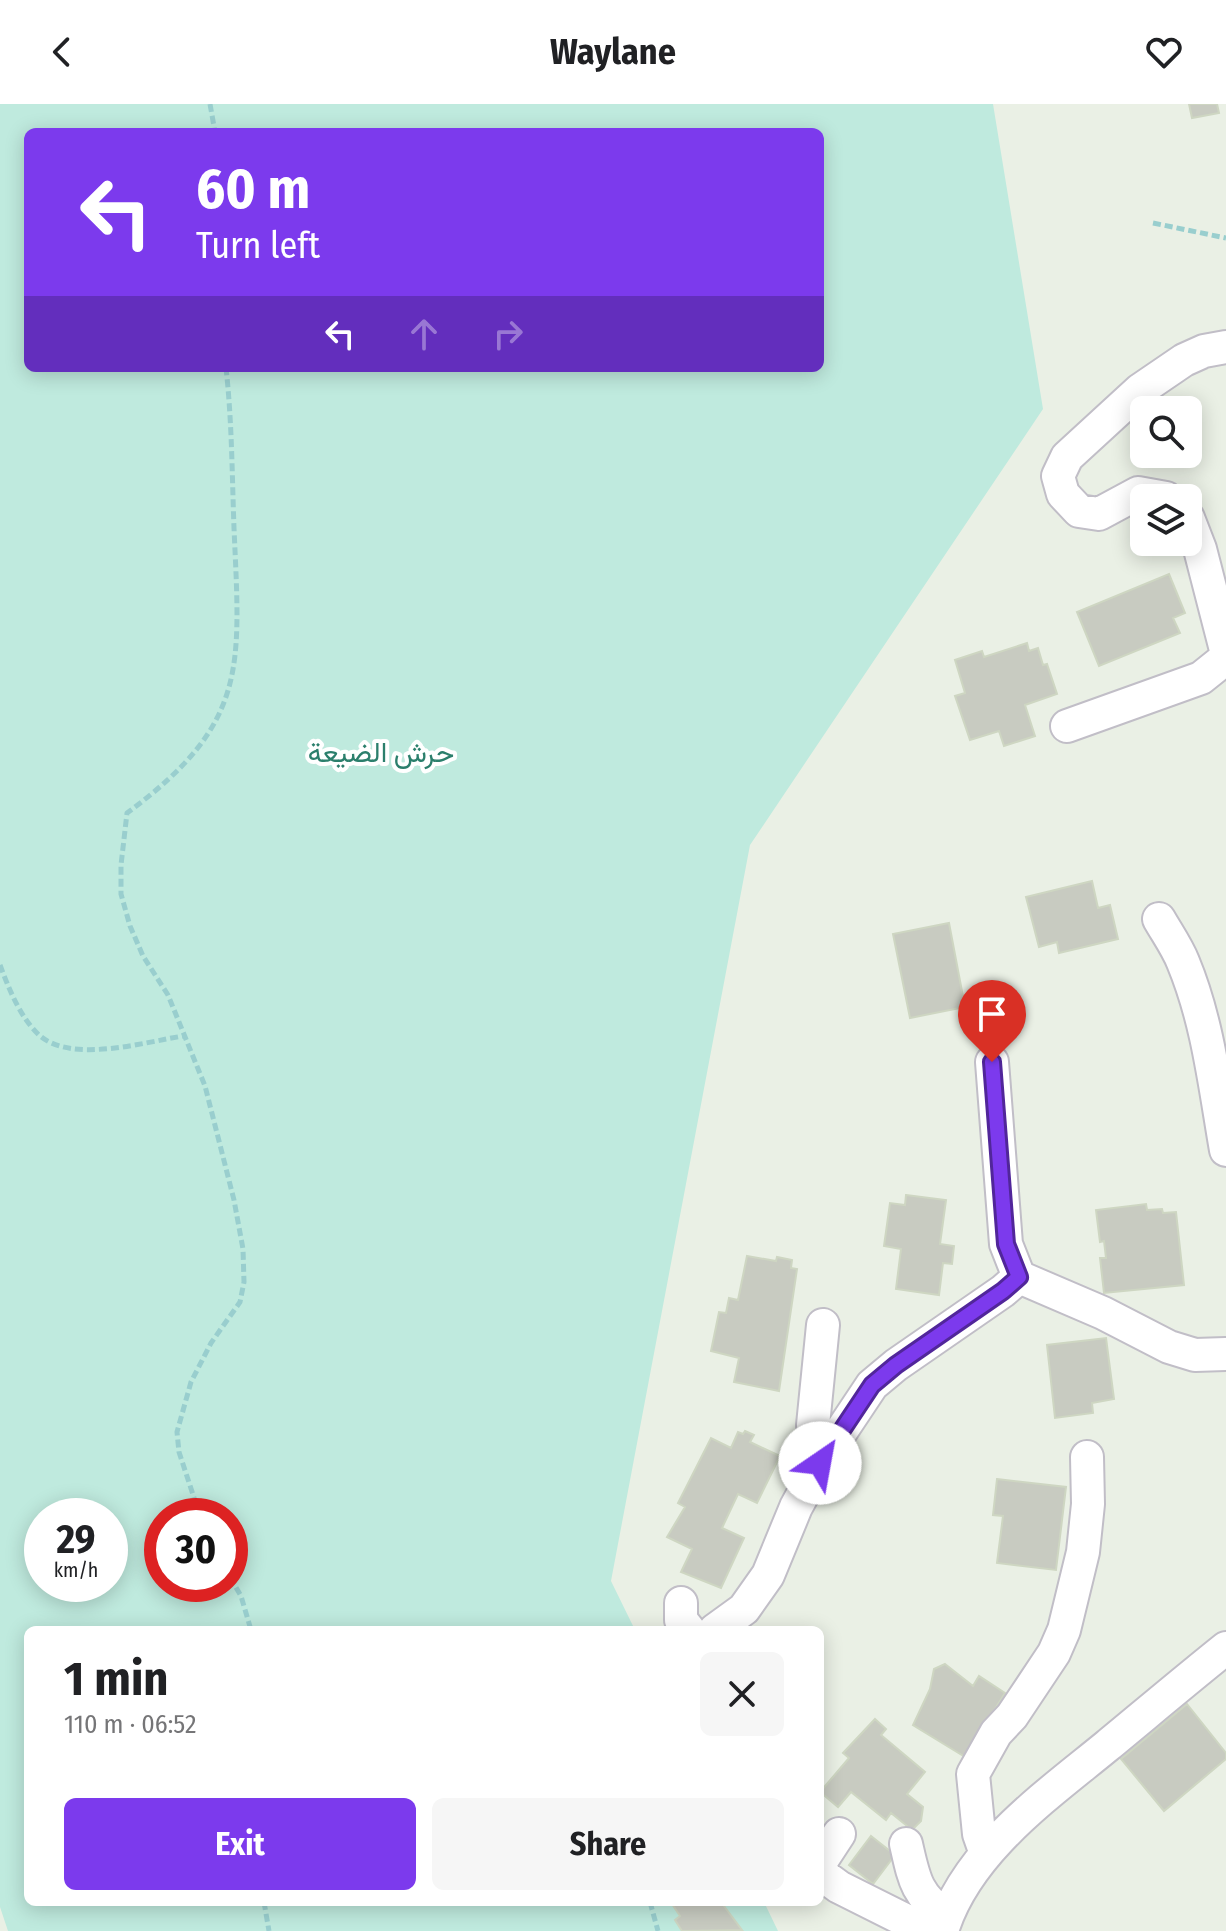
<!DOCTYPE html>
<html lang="en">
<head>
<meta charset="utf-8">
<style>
  body { margin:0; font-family:"Fira Sans Condensed",Vazirmatn,sans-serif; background:#f6f6f6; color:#202124; height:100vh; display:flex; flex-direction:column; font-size:30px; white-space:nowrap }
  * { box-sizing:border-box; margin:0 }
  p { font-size:26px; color:#757577 }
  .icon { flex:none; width:44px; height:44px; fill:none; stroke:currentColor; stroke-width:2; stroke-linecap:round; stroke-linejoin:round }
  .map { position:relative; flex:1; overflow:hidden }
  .details { position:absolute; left:24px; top:1522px; width:800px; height:280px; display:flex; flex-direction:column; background:#fff; border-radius:12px; box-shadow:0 4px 20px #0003 }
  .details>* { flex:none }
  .banner { position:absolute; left:24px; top:24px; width:800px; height:244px; border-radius:12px; box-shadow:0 4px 20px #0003; background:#7c3aed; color:#fff; overflow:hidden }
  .tools { position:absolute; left:1130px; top:292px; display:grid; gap:16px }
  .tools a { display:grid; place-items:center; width:72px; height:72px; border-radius:12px; background:#fff; box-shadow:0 4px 20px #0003; font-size:40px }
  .speed { position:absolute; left:24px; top:1394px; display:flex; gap:16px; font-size:40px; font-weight:700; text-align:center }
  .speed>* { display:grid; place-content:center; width:104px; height:104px; border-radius:50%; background:#fff; box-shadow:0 4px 20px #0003; line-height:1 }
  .speed small { font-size:20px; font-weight:400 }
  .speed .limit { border:12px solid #d22; background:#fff; color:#111 }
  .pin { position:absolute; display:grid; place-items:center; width:68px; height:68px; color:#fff; margin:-82px -34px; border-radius:50% 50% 50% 0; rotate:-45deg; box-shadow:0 0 8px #0007 }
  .pin .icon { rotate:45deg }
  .me { position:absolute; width:88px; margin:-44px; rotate:33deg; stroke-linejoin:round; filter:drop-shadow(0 0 6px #0008) }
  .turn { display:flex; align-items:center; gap:28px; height:168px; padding:0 40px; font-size:36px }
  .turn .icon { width:104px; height:104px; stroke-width:2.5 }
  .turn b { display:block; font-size:56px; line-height:68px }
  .lanes { display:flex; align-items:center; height:76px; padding:0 40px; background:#0003; justify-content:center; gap:40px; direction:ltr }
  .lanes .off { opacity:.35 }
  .round { display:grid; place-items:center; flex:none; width:84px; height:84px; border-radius:12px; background:#f6f6f6 }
  .overview { display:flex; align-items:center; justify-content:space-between; height:136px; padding:0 40px }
  h1 { font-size:48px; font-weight:700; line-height:60px }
  .action { display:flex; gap:16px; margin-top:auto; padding:16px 40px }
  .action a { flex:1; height:92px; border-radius:12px; background:#7c3aed; color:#fff; font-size:32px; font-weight:700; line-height:92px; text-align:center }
  .action a+a { background:#f6f6f6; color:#202124 }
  header { display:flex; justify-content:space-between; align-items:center; height:104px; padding:0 40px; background:#fff; font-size:36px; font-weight:700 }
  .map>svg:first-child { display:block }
  .green { fill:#bfeade; fill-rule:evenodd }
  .building { fill:#c8cbc1; stroke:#ced6c2; stroke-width:2 }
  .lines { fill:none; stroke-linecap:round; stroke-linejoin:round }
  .minor-casing { stroke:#c1bec7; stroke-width:36 }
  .path { stroke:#99cece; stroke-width:5; stroke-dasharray:8 4; stroke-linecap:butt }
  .minor { stroke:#fff; stroke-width:32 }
  .route-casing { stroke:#51269a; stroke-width:20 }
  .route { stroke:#7c3aed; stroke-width:14 }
  .labels { text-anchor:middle; stroke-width:8; stroke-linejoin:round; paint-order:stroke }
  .park-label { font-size:28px; fill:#2b7f6c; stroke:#fff }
</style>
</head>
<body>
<header><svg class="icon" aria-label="back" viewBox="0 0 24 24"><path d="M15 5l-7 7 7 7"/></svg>Waylane<svg class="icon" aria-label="heart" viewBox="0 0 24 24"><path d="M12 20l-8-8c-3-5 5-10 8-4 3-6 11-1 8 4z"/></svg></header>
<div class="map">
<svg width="1226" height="1827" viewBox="0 0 1226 1827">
  <rect width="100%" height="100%" fill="#eaf0e5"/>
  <path class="green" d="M0,0H993L1043,305L750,741L611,1477L635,1526H28V1798H764L778,1827H8L0,1803ZM28,28H820V264H28ZM42,1412H110V1480H42ZM162,1412H230V1480H162Z"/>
  <path class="building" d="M1189,0H1217L1219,9L1192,14Z
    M1169,470L1185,509L1173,514L1180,529L1099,562L1077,508Z
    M1027,539L1029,547L1038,544L1043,561L1047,560L1057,590L1025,601L1035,632L1004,642L999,627L970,636L955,592L965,589L955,556L982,547L984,553Z
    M1092,777L1098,804L1110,801L1118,835L1059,849L1057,838L1039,843L1026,793Z
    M949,819L965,903L910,914L893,830Z
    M906,1091L946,1096L940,1140L954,1142L952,1160L943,1159L939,1191L896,1185L901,1145L884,1142L890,1099L905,1101Z
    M1146,1100L1147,1106L1162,1105L1163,1109L1176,1108L1184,1181L1104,1189L1100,1154H1106L1104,1137L1100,1138L1096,1106Z
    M747,1152L776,1157L777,1153L792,1156L791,1164L797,1165L779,1287L734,1278L739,1254L711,1247L719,1208L726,1209L729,1194L738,1196Z
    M1106,1234L1114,1295L1092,1299L1093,1309L1055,1314L1047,1241Z
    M745,1327L754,1331L750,1338L780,1352L757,1399L738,1390L722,1424L744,1434L721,1484L681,1468L692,1445L667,1433L685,1403L678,1399L711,1334L731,1344L738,1328L743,1330Z
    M997,1375L1066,1383L1056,1466L997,1459L1003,1412L993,1411Z
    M945,1560L973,1582L979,1572L1005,1589L965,1653L913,1621L930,1585L934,1565Z
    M1187,1600L1226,1649V1655L1164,1707L1121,1655Z
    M875,1615L886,1625L881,1631L925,1668L907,1690L923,1703L921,1717L912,1726L891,1709L886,1716L851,1688L838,1703L820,1688L849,1654L843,1649Z
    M871,1732L895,1751L873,1780L849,1761Z
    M675,1798H730L724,1802L742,1826L682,1827L675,1816L680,1812L672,1800Z"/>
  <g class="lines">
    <defs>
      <path id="minor" d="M1166,394L1138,389L1099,410L1079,407L1063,390L1058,372L1067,353L1140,286L1184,256L1204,247L1226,243
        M1188,414L1200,445L1226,546
        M1067,622L1201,574L1226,554
        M1159,815C1167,829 1177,843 1183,858C1208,918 1215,983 1226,1046
        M992,958L1006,1140L1019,1173
        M820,1359L813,1321L823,1221
        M681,1499V1516L689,1526
        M715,1526L744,1505L768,1471L796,1403L820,1359L872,1281L896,1261L1003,1187L1019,1173L1103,1209L1169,1243L1195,1251L1226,1250
        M839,1730L820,1759L824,1772L839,1783L927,1827
        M906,1740C914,1775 916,1791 946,1812
        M986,1750L979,1730L973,1670L996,1629L1012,1612L1054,1549L1064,1526L1083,1448L1088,1400L1087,1353
        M942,1827C966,1748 1046,1692 1107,1642C1147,1609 1186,1576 1226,1544"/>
    </defs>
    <use href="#minor" class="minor-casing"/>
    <path class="path" d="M210,0L215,28
      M1153,119L1226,134
      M0,861C9,885 20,913 39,931C71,960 145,938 183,932
      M200,1412L179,1348L177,1328L191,1278L211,1239L240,1198L244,1178L243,1145L234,1096L205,982L168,891L143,852L130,822L121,790V761L127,709C249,619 240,563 234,424C232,371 232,317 226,264
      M230,1473L241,1492L251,1526
      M264,1798L269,1827
      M650,1798L658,1827"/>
    <use href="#minor" class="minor"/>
  </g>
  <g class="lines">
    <defs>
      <path id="route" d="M820,1359L872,1281L896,1261L1003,1187L1019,1173L1006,1140L992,958"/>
    </defs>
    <use href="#route" class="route-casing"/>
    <use href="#route" class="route"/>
  </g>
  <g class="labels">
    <g class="park-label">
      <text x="381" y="658">حرش الضيعة</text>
    </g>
  </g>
</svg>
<div class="tools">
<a><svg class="icon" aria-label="search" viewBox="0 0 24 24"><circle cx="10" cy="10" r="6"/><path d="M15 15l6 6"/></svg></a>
<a><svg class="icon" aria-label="layers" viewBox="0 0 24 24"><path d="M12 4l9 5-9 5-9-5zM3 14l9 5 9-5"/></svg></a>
</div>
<div class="speed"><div>29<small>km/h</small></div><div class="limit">30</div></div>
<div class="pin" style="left:992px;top:958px;background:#d93025"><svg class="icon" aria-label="arrive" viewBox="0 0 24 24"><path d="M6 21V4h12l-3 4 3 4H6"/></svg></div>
<svg class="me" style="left:820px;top:1359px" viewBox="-20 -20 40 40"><circle r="19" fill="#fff"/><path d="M0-13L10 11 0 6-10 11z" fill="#7c3aed"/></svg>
<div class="banner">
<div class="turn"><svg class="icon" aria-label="left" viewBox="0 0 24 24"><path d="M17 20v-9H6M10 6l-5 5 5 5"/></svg><div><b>60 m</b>Turn left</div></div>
<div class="lanes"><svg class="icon" aria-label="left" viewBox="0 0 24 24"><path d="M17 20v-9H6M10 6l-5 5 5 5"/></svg><svg class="icon off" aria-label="ahead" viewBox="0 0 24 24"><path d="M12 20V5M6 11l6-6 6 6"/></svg><svg class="icon off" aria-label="right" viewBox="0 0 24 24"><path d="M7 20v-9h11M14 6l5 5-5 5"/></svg></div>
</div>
<section class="details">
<div class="overview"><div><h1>1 min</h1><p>110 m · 06:52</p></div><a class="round"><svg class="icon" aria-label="close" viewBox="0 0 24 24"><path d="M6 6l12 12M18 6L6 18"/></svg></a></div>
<div class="action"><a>Exit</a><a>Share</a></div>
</section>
</div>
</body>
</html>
